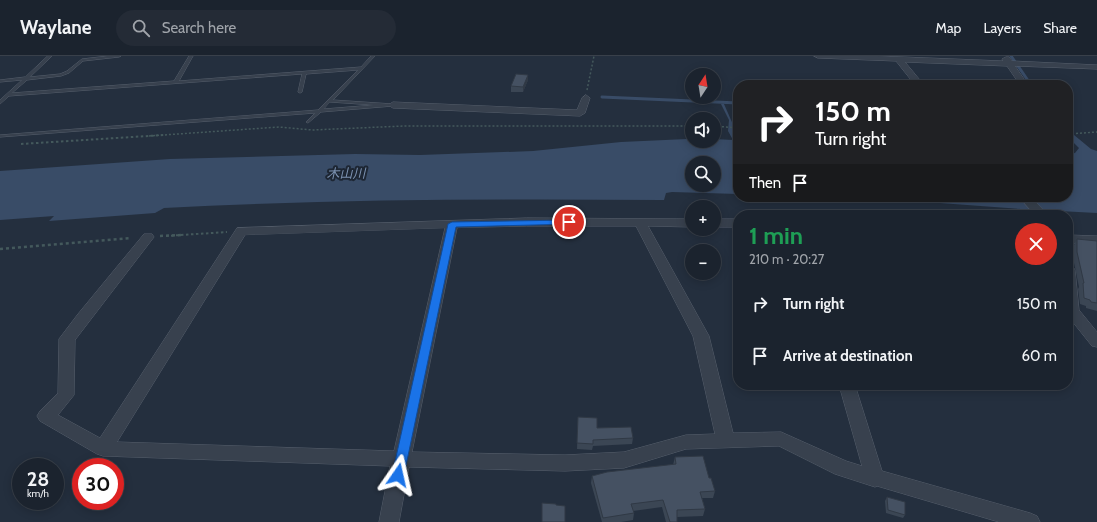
<!DOCTYPE html>
<html lang="en">
<head>
<meta charset="utf-8">
<style>
  body { margin:0; font-family:Cabin,"Noto Sans JP",sans-serif; background:#242b36; color:#f1f3f6; height:100vh; display:flex; flex-direction:column; font-size:15px; white-space:nowrap }
  * { box-sizing:border-box; margin:0 }
  p { font-size:13px; color:#a0a4aa }
  .icon { flex:none; width:22px; height:22px; fill:none; stroke:currentColor; stroke-width:2; stroke-linecap:round; stroke-linejoin:round }
  .map { position:relative; flex:1; overflow:hidden }
  .panel { position:absolute; left:733px; top:154px; width:340px; height:180px; display:flex; flex-direction:column; background:#1b232e; border-radius:16px; box-shadow:0 2px 10px #0003,0 0 0 1px #39404a }
  .panel>* { flex:none }
  .banner { position:absolute; left:733px; top:24px; width:340px; height:122px; border-radius:16px; box-shadow:0 2px 10px #0003,0 0 0 1px #39404a; background:#202124; color:#fff; overflow:hidden }
  .needle { width:26px; rotate:12deg }
  .tools { position:absolute; left:685px; top:12px; display:grid; gap:8px }
  .tools a { display:grid; place-items:center; width:36px; height:36px; border-radius:50%; background:#1b232e; box-shadow:0 2px 10px #0003,0 0 0 1px #39404a; font-size:20px }
  .speed { position:absolute; left:12px; top:402px; display:flex; gap:8px; font-size:20px; font-weight:700; text-align:center }
  .speed>* { display:grid; place-content:center; width:52px; height:52px; border-radius:50%; background:#1b232e; box-shadow:0 2px 10px #0003,0 0 0 1px #39404a; line-height:1 }
  .speed small { font-size:10px; font-weight:400 }
  .speed .limit { border:6px solid #d22; background:#fff; color:#111 }
  .pin { position:absolute; display:grid; place-items:center; width:34px; height:34px; color:#fff; margin:-17px; border:2px solid #fff; border-radius:50%; box-shadow:0 1px 4px #0007 }
  .me { position:absolute; width:44px; margin:-22px; rotate:11deg; stroke-linejoin:round; filter:drop-shadow(0 0 3px #0008) }
  .turn { display:flex; align-items:center; gap:14px; height:84px; padding:0 16px; font-size:18px }
  .turn .icon { width:52px; height:52px; stroke-width:2.5 }
  .turn b { display:block; font-size:28px; line-height:34px }
  .then { display:flex; align-items:center; height:38px; padding:0 16px; background:#0003; gap:8px; font-size:15px }
  .round { display:grid; place-items:center; flex:none; width:42px; height:42px; border-radius:21px; background:#242b36 }
  .summary { display:flex; align-items:center; justify-content:space-between; height:68px; padding:0 16px }
  h1 { font-size:24px; font-weight:700; line-height:30px; color:#1e9e55 }
  ul { padding:0; list-style:none }
  li { display:flex; align-items:center; gap:12px; height:52px; padding:0 16px }
  li div { flex:1 }
  li b { display:block; font-size:15px }
  li em { font-style:normal }
  header { display:flex; align-items:center; gap:24px; box-sizing:border-box; height:56px; padding:0 20px; background:#1b232e; border-bottom:1px solid #39404a }
  header strong { font-size:19px }
  nav { display:flex; gap:22px; margin-inline-start:auto; font-size:14px }
  .search { width:280px; height:36px; background:#242b36; display:flex; align-items:center; gap:10px; box-sizing:border-box; padding:0 14px; border-radius:22px; color:#a0a4aa; font-size:15px }
  .map>svg:first-child { display:block }
  .water { fill:#394c67; fill-rule:evenodd }
  .lines { fill:none; stroke-linecap:round; stroke-linejoin:round }
  .stream { stroke:#394c67; stroke-width:3 }
  .lane-casing { stroke:#565f6c; stroke-width:1 }
  .street-casing { stroke:#565f6c; stroke-width:1 }
  .path-far2 { stroke:#44595c; stroke-width:1.5; stroke-dasharray:2 2; stroke-linecap:butt }
  .path-far1 { stroke:#44595c; stroke-width:2; stroke-dasharray:2.5 2.5; stroke-linecap:butt }
  .path { stroke:#44595c; stroke-width:2.5; stroke-dasharray:3 3; stroke-linecap:butt }
  .lane { fill:#38414e; fill-rule:evenodd }
  .street { fill:#38414e; fill-rule:evenodd }
  .wall { fill:#3b4654 }
  .shaded-wall { fill:#303945 }
  .building { fill:#455162; stroke:#303945 }
  .route { fill:#1a73e8; stroke:#114b97 }
  .labels { text-anchor:middle; stroke-width:4; stroke-linejoin:round; paint-order:stroke }
  .far-water-label { font-size:13px; font-style:italic; fill:#7c92b1; stroke:#1d2633 }
</style>
</head>
<body>
<header>
<strong>Waylane</strong>
<div class="search"><svg class="icon" aria-label="search" viewBox="0 0 24 24"><circle cx="10" cy="10" r="6"/><path d="M15 15l6 6"/></svg>Search here</div>
<nav><a>Map</a><a>Layers</a><a>Share</a></nav>
</header>
<div class="map">
<svg width="1097" height="466" viewBox="0 0 1097 466">
  <rect width="100%" height="100%" fill="#242f3e"/>
  <path class="water" d="M721,48H724L738,80V138L672,136L666,137L664,144C497,143 331,143 164,152L155,157L49,165L54,160L0,164V115L170,103L355,98L420,99L533,95L621,86L687,83H692V85H714V83L733,84L728,75L729,64ZM692,107H714V129H692Z
    M1068,74L1091,93L1097,95V157L1021,153L899,144L826,141H1068V98L1075,97L1079,92L1068,81Z"/>
  <g class="lines">
    <path class="stream" d="M1011,0L1029,26L1028,29
      M602,41L738,47"/>
    <defs>
      <path id="lane" d="M48,0H52L30,21L60,18L67,15L82,3L108,0H121L119,1L83,5L69,17L61,20L27,24L12,37L174,25L189,0H193L179,25L361,11L371,0H375L333,44L393,48L395,49L393,50L321,56L308,67L306,66L315,57L0,81V79L318,54L358,14L306,18L302,36L300,37L298,36L302,18L9,40L0,48V44L22,24L0,26V24L25,21ZM330,46L374,49L324,53Z"/>
      <path id="street" d="M814,0H878L1003,5L1002,3L1006,1H1009L1012,5L1097,9V13L1015,10L1026,26L1025,29H1017L1018,26L1007,10L905,6L924,29H915L896,5L818,2Z
        M586,39L590,42L585,57L580,60L393,52L388,49L393,46L577,54L582,42Z
        M1019,141H1031L1048,159H1035Z
        M527,162L692,163V171L648,170L709,280L733,377L781,376L846,405L862,410L839,329H855L882,415L1030,457L1037,460L1040,466H999L877,430L875,431L835,418L779,390L686,393L624,412L565,415L409,411L399,466H379L390,410L103,400L97,398L40,365L37,360L40,355L58,337L59,283L78,258L144,178H152L154,181L75,284L74,339L58,359L100,382L237,172ZM527,170H636L693,280L715,378L686,379L624,396L565,399L412,396L457,172ZM445,172L394,395L117,386L245,179Z
        M714,163H738V171H714Z
        M1068,179L1097,180V188L1068,187Z
        M1068,210L1073,211L1075,214L1079,254L1097,276V291L1092,290L1068,260Z"/>
    </defs>
    <use href="#lane" class="lane-casing"/>
    <use href="#street" class="street-casing"/>
    <path class="path-far2" d="M587,34L594,0
      M714,70L738,72
      M1068,78L1097,76
      M149,80L279,71L312,74L404,70H692"/>
    <path class="path-far1" d="M21,88L164,79
      M166,180L227,176"/>
    <path class="path" d="M160,180L183,179
      M0,193L131,182"/>
    <use href="#lane" class="lane"/>
    <use href="#street" class="street"/>
  </g>
  <path class="wall" d="M528,19V24L523,36H511V30Z
    M1077,183L1097,185V255L1086,252V250L1080,248L1078,233L1079,231L1073,202L1074,189Z
    M578,361L597,372L633,382L632,388L593,390L592,394L577,393Z
    M675,401L709,422L715,435L713,442H702L705,453L703,460L677,461V466H666L662,451L633,455L634,457L633,464L621,466H602L591,427L592,420L673,409Z
    M887,441L905,459L903,462L886,457L885,445Z"/>
  <path class="shaded-wall" d="M528,19V24L523,36V31Z"/>
  <path class="building" d="M516,18L528,19L523,31L511,30Z
    M1077,183L1097,185V247L1091,246L1090,244L1084,242L1083,227H1084L1077,196Z
    M578,361L597,362V372L631,371L633,382L593,384V388L577,387Z
    M703,400L709,422H711L715,435L700,436L705,453L677,454V466H670L663,444L631,448L634,457L603,462L592,420L607,416L676,408L675,401Z
    M887,441L905,446V459L888,454Z
    M542,447L556,448V449L565,450V466H542Z"/>
  <path class="route" d="M569,164L573,166L572,168L456,171L404,419L402,423L398,424L393,423L392,419L448,168L452,166Z"/>
  <g class="labels">
    <g class="far-water-label">
      <text transform="translate(346 117) rotate(-1)" y="5">木山川</text>
    </g>
  </g>
</svg>
<div class="tools">
<a><svg class="needle" viewBox="-14 -14 28 28"><path d="M0-13l5 13h-10z" fill="#e53935"/><path d="M0 13l5-13h-10z" fill="#a0a4aa"/></svg></a>
<a><svg class="icon" aria-label="sound" viewBox="0 0 24 24"><path d="M4 9h4l5-4v14l-5-4H4zM17 9q2 3 0 6"/></svg></a>
<a><svg class="icon" aria-label="search" viewBox="0 0 24 24"><circle cx="10" cy="10" r="6"/><path d="M15 15l6 6"/></svg></a>
<a>+</a>
<a>−</a>
</div>
<div class="speed"><div>28<small>km/h</small></div><div class="limit">30</div></div>
<div class="pin" style="left:569px;top:166px;background:#d93025"><svg class="icon" aria-label="arrive" viewBox="0 0 24 24"><path d="M6 21V4h12l-3 4 3 4H6"/></svg></div>
<svg class="me" style="left:398px;top:419px" viewBox="-20 -20 40 40"><path d="M0-17L14 15 0 8-14 15z" fill="#1a73e8" stroke="#fff" stroke-width="4"/></svg>
<div class="banner">
<div class="turn"><svg class="icon" aria-label="right" viewBox="0 0 24 24"><path d="M7 20v-9h11M14 6l5 5-5 5"/></svg><div><b>150 m</b>Turn right</div></div>
<div class="then">Then<svg class="icon" aria-label="arrive" viewBox="0 0 24 24"><path d="M6 21V4h12l-3 4 3 4H6"/></svg></div>
</div>
<section class="panel">
<div class="summary"><div><h1>1 min</h1><p>210 m · 20:27</p></div><a class="round" style="background:#d93025;color:#fff"><svg class="icon" aria-label="close" viewBox="0 0 24 24"><path d="M6 6l12 12M18 6L6 18"/></svg></a></div>
<ul>
<li><svg class="icon" aria-label="right" viewBox="0 0 24 24"><path d="M7 20v-9h11M14 6l5 5-5 5"/></svg><div><b>Turn right</b></div><em>150 m</em></li>
<li><svg class="icon" aria-label="arrive" viewBox="0 0 24 24"><path d="M6 21V4h12l-3 4 3 4H6"/></svg><div><b>Arrive at destination</b></div><em>60 m</em></li>
</ul>
</section>
</div>
</body>
</html>
